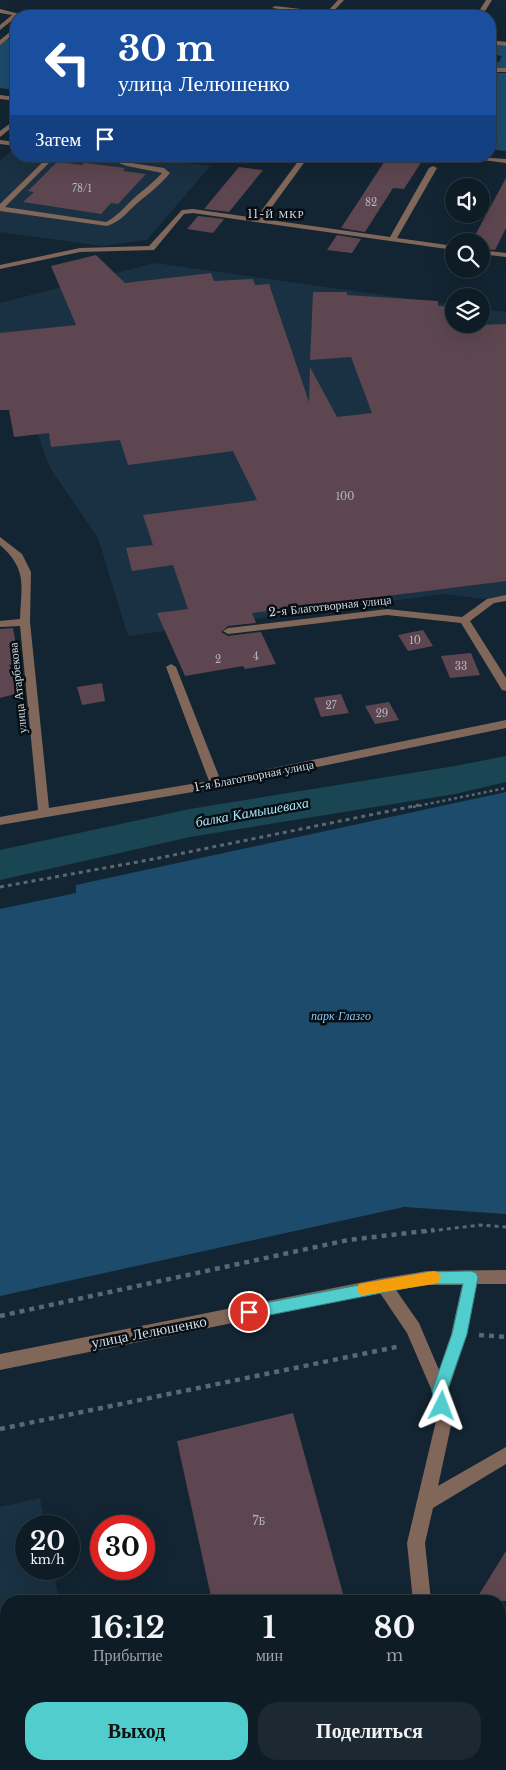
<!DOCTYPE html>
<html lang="ru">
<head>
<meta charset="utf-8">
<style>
  body { margin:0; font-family:"Libre Baskerville",serif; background:#1c2932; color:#f1f3f6; height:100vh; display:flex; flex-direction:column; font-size:19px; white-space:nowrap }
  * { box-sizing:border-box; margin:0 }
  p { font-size:16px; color:#9ba1a7 }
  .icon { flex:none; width:28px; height:28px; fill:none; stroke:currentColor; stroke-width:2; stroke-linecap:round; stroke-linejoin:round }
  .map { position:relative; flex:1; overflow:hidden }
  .sheet { position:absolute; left:0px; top:1595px; width:506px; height:175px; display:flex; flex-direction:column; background:#0e1c26; border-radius:20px 20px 0 0; box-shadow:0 5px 20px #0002,0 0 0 1px #2e3a43 }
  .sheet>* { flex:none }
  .banner { position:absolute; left:10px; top:10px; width:486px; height:152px; border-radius:20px; box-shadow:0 5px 20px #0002,0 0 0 1px #2e3a43; background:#1a4fa0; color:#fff; overflow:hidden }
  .fabs { position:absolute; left:445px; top:178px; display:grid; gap:10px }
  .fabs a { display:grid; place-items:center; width:45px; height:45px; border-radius:50%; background:#0e1c26; box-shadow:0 5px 20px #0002,0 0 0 1px #2e3a43; font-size:25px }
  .speed { position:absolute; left:15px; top:1515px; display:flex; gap:10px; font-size:25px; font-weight:700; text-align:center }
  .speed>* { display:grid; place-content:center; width:65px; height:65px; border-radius:50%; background:#0e1c26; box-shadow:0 5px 20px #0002,0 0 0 1px #2e3a43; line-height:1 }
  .speed small { font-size:12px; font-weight:400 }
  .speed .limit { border:8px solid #d22; background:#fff; color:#111 }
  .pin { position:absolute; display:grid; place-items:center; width:42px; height:42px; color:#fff; margin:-21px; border:2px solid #fff; border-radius:50%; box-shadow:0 1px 5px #0007 }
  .me { position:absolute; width:55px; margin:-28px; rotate:3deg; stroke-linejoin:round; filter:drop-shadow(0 0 4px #0008) }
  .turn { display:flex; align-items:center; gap:18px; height:105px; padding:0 25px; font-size:22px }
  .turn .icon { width:65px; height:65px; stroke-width:2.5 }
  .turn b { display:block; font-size:35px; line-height:42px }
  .then { display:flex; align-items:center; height:48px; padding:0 25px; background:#0003; gap:10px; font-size:19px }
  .eta { display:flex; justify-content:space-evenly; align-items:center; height:85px; text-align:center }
  .eta b { font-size:30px; font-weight:700; line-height:35px }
  .cta { display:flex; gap:10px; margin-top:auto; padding:10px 25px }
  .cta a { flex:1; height:58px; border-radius:20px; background:#52cdce; color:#111; font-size:20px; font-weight:700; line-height:58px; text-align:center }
  .cta a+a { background:#1c2932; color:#f1f3f6 }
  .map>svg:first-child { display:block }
  .built { fill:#1a3143 }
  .green { fill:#1c4b6c }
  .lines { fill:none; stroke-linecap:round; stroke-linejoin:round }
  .river { fill:#1a4653; fill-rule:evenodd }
  .building { fill:#5d464f }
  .path-far3 { stroke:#596874; stroke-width:2; stroke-dasharray:2 2; stroke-linecap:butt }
  .path-far2 { stroke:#596874; stroke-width:2.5; stroke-dasharray:3 3; stroke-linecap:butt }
  .path-far1 { stroke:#596874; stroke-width:3; stroke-dasharray:4 4; stroke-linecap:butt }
  .path { stroke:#596874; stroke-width:4.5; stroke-dasharray:5 5; stroke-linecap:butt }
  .minor { fill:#816759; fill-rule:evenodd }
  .route { fill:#52cdce; stroke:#358586 }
  .slow { fill:#f59e0b }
  .labels { text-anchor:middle; stroke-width:5; stroke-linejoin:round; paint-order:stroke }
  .number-label { font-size:10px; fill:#b4b6c0 }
  .far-neighbourhood-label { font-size:11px; letter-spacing:1px; fill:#d1dce5; stroke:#060d13 }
  .street-label { font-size:12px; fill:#d1dce5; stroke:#060d13 }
  .park-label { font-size:12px; font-style:italic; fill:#87c6f6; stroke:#060d13 }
  .near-number-label { font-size:12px; fill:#b4b6c0 }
  .water-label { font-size:14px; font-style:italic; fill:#a8e8fe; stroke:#060d13 }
  .near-street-label { font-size:15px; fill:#d1dce5; stroke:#060d13 }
</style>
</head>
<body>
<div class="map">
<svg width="506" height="1770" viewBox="0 0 506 1770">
  <rect width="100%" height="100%" fill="#132532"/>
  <path class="built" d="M16,146V156H138L210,166L147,240L102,246L0,232V161Z
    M155,263L454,305V324H481V309L506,312V596L485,599L444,594L128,636L98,538L50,468L20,385L0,386V303Z
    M40,1498L45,1526H26V1569H53L59,1601H6V1764H268L271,1770H0V1507Z"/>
  <path class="green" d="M5,39L16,40V90L0,88V44Z
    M490,44L506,46V69L490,68V62H499L502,56L491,54Z
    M490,73H506V151L490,149Z
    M506,792V1214L404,1207L0,1296V909L76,893V885Z"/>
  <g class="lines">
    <path class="river" d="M506,756V782L455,794L190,837L0,880V850L190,809L455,766Z"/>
  </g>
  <path class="building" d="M388,156L422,161L404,189L393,188L365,232L341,228Z
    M57,162L82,165L84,163L94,164L125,168L123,171L146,174L118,204L111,203L101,214L23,202L34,192L28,191Z
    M239,167L263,170L229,212L204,209Z
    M506,178V228L495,250L481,248V241H472Z
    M198,216L224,219L213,233L187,229Z
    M337,235L361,239L352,253L327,250Z
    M96,255L125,283L211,273L214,281L253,279L255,285L269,284L309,402L310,367L337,417L372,413L351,357L310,360L313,292H347V295L438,301V306L453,307L454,326L506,324V581L252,613L256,623L228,626L221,632L228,636L261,632L276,664L245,669L243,666L185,676L157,613L188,609L173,565L132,571L126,548L153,545L143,515L257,500L233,451L128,465L120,440L51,447L49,433L14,437L9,410H0V333L76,325L51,266Z
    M481,256L491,257L483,273L457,269H481Z
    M13,628L19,663L9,665L23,692L0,698V629Z
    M423,630L433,646L408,651L398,635Z
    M471,653L480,675L450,678L441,656Z
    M102,683L105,701L82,705L77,687Z
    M341,694L349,713L321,717L314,698Z
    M389,702L399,720L375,724L365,706Z
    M293,1413L345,1601H212L177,1441Z
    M506,1551V1601H475Z"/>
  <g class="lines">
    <path class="path-far3" d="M490,103L497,84"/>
    <path class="path-far2" d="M413,807L506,788"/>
    <path class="path-far1" d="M0,887L154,859L419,805
      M423,1232L480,1225L506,1227"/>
    <path class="path" d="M0,1316L348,1240L434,1230
      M479,1335L506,1337
      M0,1429L401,1346"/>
    <path class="minor" d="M338,0H344L329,16L272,8L275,6L327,12Z
      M486,0H492L482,16H476Z
      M0,9L20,14L0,30V25L12,15L0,13Z
      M221,12L244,14L247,16H215Z
      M16,27V32L0,45V40Z
      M490,40L506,42V46L490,44Z
      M490,68H506V72H490Z
      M0,95L16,97V101L0,99Z
      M16,119V124L0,137V131Z
      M0,140L16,142V146L0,144Z
      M49,156H56L5,207L106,222C117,216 124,208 133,199C143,190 153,183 162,173L127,166L99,156H114L131,163L164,168L170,173C161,184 152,191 141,200C129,209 123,221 107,226L0,211V204Z
      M302,156H309L263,219L390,237L429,168L433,166L437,168L397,238L454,246V250L193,213L184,214L154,250L80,252L0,269V265L80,248L149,246L182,210L193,209L256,218Z
      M464,156L506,159V163L467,158Z
      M481,250L506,253V257L481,254Z
      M0,537L22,554L31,572L30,622L49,808L209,781L166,667L171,664L176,667L220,779L506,720V728L216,788L0,825V817L38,810L20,626L0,627V621L20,619C21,585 28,570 0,545Z
      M506,595V601L494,603L470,621L506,678V691L502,690L461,623L387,615L228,634L223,631L228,628L387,609L462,617L487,599Z
      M506,1270V1284H477L467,1335L448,1391L452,1421L438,1486L506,1447V1464L433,1508L425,1543L431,1601H413L407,1543L436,1421L432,1391L407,1333L380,1293L0,1370V1354L384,1278L427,1271ZM427,1285H462L451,1335L439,1370L419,1323L396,1290Z
      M460,1764H479L482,1770H462Z"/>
  </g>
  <path class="route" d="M471,1271L476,1273L478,1277L467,1334L447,1391L449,1406L447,1411L442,1413L436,1411L432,1391L452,1334L463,1284H427L249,1319L244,1317L242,1312L244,1307L249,1306L427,1272Z"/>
  <path class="slow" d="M434,1271L439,1273L441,1278L439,1282L434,1284L364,1295L359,1294L357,1289L359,1284L364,1283Z"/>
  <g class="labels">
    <g class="number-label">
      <text x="82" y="192">78/1</text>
      <text x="371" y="206">82</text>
      <text x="345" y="500">100</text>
      <text x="415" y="644">10</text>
      <text x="256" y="660">4</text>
      <text x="218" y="663">2</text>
      <text x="461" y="670">33</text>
      <text x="331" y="709">27</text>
      <text x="382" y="717">29</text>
    </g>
    <g class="far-neighbourhood-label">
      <text x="276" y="218">11-Й МКР</text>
    </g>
    <g class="street-label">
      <text transform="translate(330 606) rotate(-6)" y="4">2-я Благотворная улица</text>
      <text transform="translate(18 688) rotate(-96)" y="4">улица Атарбекова</text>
      <text transform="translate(254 776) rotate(-11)" y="4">1-я Благотворная улица</text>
    </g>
    <g class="park-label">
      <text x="341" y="1020">парк Глазго</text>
    </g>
    <g class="near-number-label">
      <text x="259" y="1525">7Б</text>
    </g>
    <g class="water-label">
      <text transform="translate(252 812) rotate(-10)" y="5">балка Камышеваха</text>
    </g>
    <g class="near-street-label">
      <text transform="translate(149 1332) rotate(-11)" y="5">улица Лелюшенко</text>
    </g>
  </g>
</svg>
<div class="fabs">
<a><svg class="icon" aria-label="sound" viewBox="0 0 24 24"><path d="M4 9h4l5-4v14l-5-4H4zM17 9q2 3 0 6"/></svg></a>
<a><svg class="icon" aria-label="search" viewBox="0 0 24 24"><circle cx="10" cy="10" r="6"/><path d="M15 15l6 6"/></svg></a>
<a><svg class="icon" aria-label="layers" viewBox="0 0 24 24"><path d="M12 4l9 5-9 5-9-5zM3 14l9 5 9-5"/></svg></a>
</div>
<div class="speed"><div>20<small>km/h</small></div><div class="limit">30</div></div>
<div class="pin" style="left:249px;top:1312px;background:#d93025"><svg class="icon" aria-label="arrive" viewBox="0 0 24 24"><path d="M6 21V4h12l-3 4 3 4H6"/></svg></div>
<svg class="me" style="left:442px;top:1406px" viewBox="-20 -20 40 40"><path d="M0-17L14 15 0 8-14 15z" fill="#52cdce" stroke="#fff" stroke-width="4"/></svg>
<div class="banner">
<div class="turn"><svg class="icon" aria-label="left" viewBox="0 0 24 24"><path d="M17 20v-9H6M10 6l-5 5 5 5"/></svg><div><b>30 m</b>улица Лелюшенко</div></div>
<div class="then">Затем<svg class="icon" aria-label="arrive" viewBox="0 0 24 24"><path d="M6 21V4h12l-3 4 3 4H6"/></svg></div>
</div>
<section class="sheet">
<div class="eta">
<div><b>16:12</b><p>Прибытие</p></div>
<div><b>1</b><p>мин</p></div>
<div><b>80</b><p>m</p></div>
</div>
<div class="cta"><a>Выход</a><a>Поделиться</a></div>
</section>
</div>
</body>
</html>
